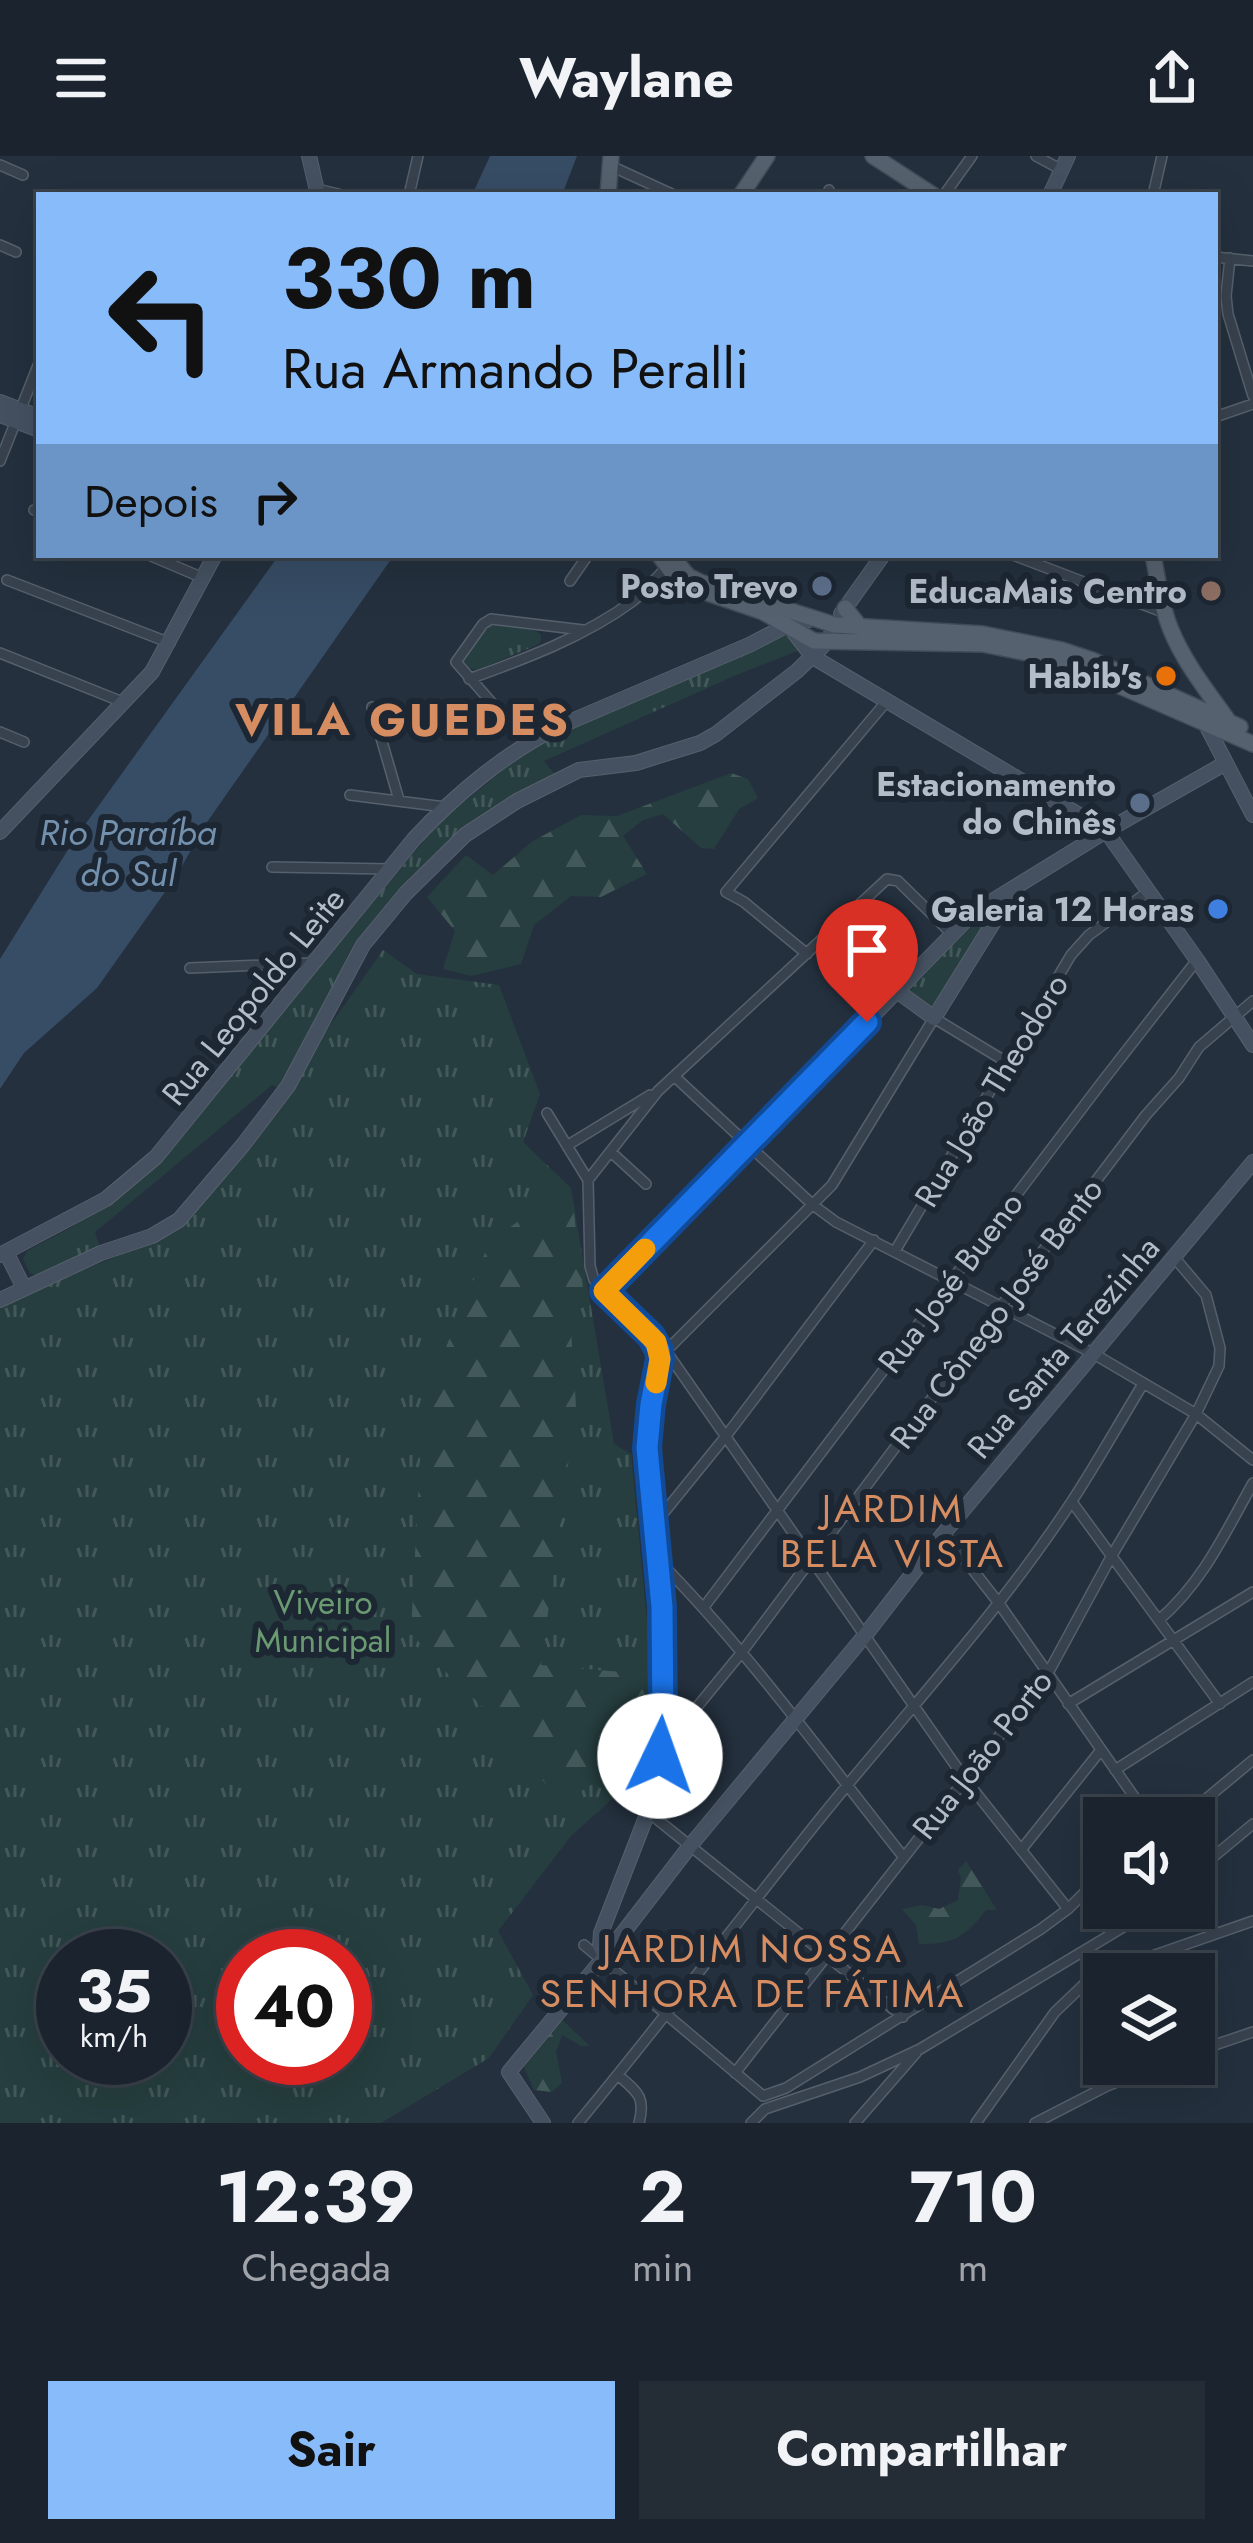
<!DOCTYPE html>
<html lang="pt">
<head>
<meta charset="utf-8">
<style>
  body { margin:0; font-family:Jost,sans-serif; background:#242c36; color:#f1f3f6; height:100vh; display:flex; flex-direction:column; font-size:45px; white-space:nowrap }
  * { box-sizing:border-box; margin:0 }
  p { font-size:39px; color:#a0a4aa }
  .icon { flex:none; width:66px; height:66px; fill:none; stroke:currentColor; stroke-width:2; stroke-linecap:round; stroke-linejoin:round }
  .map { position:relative; height:1967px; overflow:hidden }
  .panel { display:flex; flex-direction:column; background:#1b242e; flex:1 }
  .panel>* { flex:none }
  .banner { position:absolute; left:36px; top:36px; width:1182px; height:366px; border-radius:0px; box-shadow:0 12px 48px #0002,0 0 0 3px #39414a; background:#88bbf9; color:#111; overflow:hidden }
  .fabs { position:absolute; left:1083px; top:1641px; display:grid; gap:24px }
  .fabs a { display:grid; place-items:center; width:132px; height:132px; border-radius:0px; background:#1b242e; box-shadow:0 12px 48px #0002,0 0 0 3px #39414a; font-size:60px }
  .speed { position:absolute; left:36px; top:1773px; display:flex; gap:24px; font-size:60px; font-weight:700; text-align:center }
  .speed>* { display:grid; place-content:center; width:156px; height:156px; border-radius:50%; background:#1b242e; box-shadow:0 12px 48px #0002,0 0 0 3px #39414a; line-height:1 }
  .speed small { font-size:30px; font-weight:400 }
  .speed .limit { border:18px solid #d22; background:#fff; color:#111 }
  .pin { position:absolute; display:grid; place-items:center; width:102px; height:102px; color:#fff; margin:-123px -51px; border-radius:50% 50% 50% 0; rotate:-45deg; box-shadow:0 0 12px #0007 }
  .pin .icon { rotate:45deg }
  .me { position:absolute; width:132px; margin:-66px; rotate:3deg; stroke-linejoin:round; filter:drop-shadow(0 0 9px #0008) }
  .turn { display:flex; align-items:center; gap:42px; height:252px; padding:0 48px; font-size:54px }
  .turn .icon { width:156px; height:156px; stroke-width:2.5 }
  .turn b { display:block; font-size:84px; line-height:102px }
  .then { display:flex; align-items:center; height:114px; padding:0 48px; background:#0003; gap:24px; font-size:45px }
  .eta { display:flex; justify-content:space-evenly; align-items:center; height:204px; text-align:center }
  .eta b { font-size:72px; font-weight:700; line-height:84px }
  .action { display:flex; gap:24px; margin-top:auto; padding:24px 48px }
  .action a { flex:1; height:138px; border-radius:0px; background:#88bbf9; color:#111; font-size:48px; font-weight:700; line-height:138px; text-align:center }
  .action a+a { background:#242c36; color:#f1f3f6 }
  header { display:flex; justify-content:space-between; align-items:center; height:156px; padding:0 48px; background:#1b242e; font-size:54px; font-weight:700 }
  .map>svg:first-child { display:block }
  .grass { fill:url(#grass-tufts); fill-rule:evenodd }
  .forest { fill:url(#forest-firs) }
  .water { fill:#374d65 }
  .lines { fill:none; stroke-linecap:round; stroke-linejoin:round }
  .street-casing { stroke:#56606c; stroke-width:12 }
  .secondary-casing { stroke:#56606c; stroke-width:16 }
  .primary-casing { stroke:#414b57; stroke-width:18 }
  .street { stroke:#38424e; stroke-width:9 }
  .secondary { stroke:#455161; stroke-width:14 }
  .primary { stroke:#55616e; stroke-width:15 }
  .route-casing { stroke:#114b97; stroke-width:30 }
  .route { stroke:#1a73e8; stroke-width:21 }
  .slow { stroke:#f59e0b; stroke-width:21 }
  .service-dot { fill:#5c6f8a; stroke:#1d2733; stroke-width:4.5 }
  .education-dot { fill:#8d6e63; stroke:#1d2733; stroke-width:4.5 }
  .food-dot { fill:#e8710a; stroke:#1d2733; stroke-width:4.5 }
  .shop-dot { fill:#3f7fe0; stroke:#1d2733; stroke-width:4.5 }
  .labels { text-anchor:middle; stroke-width:12; stroke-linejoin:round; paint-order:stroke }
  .poi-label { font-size:33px; font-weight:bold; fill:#b3bdc9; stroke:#1d2733; text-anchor:end }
  .street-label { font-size:33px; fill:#b3bdc9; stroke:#1d2733 }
  .park-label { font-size:33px; fill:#6a9a72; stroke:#1d2733 }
  .water-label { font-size:36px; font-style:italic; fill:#7390ad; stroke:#1d2733 }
  .quarter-label { font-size:39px; letter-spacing:3px; fill:#d68d61; stroke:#1d2733 }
  .district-label { font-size:45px; font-weight:bold; letter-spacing:3px; fill:#d68d61; stroke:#1d2733 }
</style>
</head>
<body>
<header><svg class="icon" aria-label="menu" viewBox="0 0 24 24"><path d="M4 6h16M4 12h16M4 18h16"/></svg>Waylane<svg class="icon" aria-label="share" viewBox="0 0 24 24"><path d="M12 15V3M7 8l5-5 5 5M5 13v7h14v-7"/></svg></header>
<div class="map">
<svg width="1253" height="1967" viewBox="0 0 1253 1967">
  <defs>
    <pattern id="grass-tufts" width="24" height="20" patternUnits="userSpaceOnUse" patternTransform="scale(3)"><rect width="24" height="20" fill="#263e3f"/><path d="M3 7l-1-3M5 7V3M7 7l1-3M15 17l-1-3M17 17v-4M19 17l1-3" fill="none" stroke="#435859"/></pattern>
    <pattern id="forest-firs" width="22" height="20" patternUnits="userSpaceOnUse" patternTransform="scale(3)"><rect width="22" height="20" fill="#263e3f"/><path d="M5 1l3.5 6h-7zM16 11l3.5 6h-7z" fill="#435859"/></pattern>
  </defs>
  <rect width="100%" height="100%" fill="#24303e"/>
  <path class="grass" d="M492,467L536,475L541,479V485L537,489L477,514L469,512L463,507V501Z
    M782,477L802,493L734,520L544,605L556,620L508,644L403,735L280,933L272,929L95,1076L100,1092L39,1120L30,1117L23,1103L27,1095L72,1071L132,1030L440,666L546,579Z
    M987,753L992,756L931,852L906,832Z
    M383,794L417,818L499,829L540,938L523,986L571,1032L614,1288L631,1298L660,1600L571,1680L498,1775L533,1839L489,1902L381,1967H0V1148L176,1076L184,1059L280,941ZM63,1800H165V1902H63ZM243,1800H345V1902H243Z"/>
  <path class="forest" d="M731,617L748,623L758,642L739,653L714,693L701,692L663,658L643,664L623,680L647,718L601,741L571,740L534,769L521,808L471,820L443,813L455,775L427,741L466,699L493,719L533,685L581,659L617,660Z
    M571,1032L583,1132L569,1144L576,1250L541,1509L645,1518L647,1579L615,1613L562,1648L482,1550L433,1504L411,1476L423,1247L489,1087L528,1058Z
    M966,1705L997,1754H986C965,1781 954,1788 919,1788L916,1769L902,1753L923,1749L939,1753L958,1744L961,1722L958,1714Z
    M559,1861L590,1890H581L562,1879L556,1896L562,1927L552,1936L534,1934L522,1907Z"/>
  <path class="water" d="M490,0H577L562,39H472Z
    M279,399H394L205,669L177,719L97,832L24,897L0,933V803L74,684Z"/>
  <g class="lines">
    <defs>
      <path id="street" d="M1036,0L1062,14
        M0,9L23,19
        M611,10L674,39
        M317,33L342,39
        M409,39L418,0
        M828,39L829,34
        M944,39L972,0
        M1153,39L1162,0
        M0,89L16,96
        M1215,101L1253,105
        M1230,102L1226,140L1228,158L1253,240
        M1215,261L1253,248
        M0,305L39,207
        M34,354L39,356
        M149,399L203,422
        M1013,399L1165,457
        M7,424L170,487
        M570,425L588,399
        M0,497L125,547
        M469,523C525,503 584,481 633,445C645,435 656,422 667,411
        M372,551L399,644
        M0,576L24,586
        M528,588L456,506L483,468L491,463L583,474
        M350,639L445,651
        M272,711L390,713
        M807,798L744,746L726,736L886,546
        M190,812L313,807
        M674,920L813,1049L836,1066L1094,1198L1196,1258L1253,1304
        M547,957L588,1024L590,1110L594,1124L604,1135
        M568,989L650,939
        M611,996L646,1028
        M588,1024L658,935L887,723L898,725L952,778
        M895,1095L1071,799L1089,779L1149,735
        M661,1194L666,1195L832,1029L934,862L1008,907
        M666,1195L965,1623L1068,1753
        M1072,1346L1220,1548
        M653,1370L726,1280L874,1084
        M944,1377L998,1446L1149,1662
        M658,1404C748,1495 823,1600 902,1699
        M704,1451L1102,926L1197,804
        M1159,1464C1203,1426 1225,1377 1253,1327
        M1068,1548L1253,1436
        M661,1595L742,1496L1001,1150L1146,959L1179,922L1199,891L1253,845
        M1115,1614L1253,1526
        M648,1656L903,1861
        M1183,1662L1253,1604
        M1021,1694L1101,1594
        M1194,1717L1253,1668
        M584,1789L763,1940
        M1194,1896L1253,1876
        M735,1917L1047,1519L1111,1401L1196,1258L1219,1210L1220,1192L1206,1139L1174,1101
        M618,1919C637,1936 646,1940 639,1967
        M763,1940L786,1932L1041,1773L1068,1753L1104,1717
        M578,1967C662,1866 740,1762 822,1660C906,1556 999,1457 1072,1345C1097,1307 1119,1267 1143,1228
        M751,1967L765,1953L860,1921L920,1893L1155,1752
        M855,1967L916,1897
        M976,1967L1055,1856L1098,1815L1135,1806L1253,1765
        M1035,1967L1107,1930L1162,1908"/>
      <path id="secondary" d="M309,0L318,39
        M1050,39L1068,0
        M0,246L39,261
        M0,259L39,274
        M841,458L883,399
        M792,474L813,501L1106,675L1197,804L1253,889
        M1203,563L1253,659
        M0,676L152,516L215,399
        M897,835L934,862L1013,735
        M6,1096L24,1132
        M0,1099L106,1043L156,1001L414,683C454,640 506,596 560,570L749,489L786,470L812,463
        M0,1144L101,1097L152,1080L179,1064L243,989L288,930L363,789L406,737L465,679L517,645L579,614L636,607L700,587L716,578L797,515L828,485L831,478
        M606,1799L600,1790L601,1777L648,1656L661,1595L663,1569L661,1451L647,1292L651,1248L659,1212V1194L651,1180L604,1135L973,757L1106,675L1224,608
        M543,1967L509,1916L606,1799L690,1690L866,1478L944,1377L1253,1006"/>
      <path id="primary" d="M873,0L933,39
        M608,39L611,0
        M741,39L767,0
        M659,399L676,422L687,430L763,456L814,485L982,488L1058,503L1253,588
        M671,399L688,420L700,426L835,469L983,478L1062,494L1092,504L1240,571
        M1153,399C1158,424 1161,450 1171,474C1184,506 1207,535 1227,563
        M845,452L861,472"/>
    </defs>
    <use href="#street" class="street-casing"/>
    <use href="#secondary" class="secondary-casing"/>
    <use href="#primary" class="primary-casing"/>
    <use href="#street" class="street"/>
    <use href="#secondary" class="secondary"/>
    <use href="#primary" class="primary"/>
  </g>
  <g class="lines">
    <defs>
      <path id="route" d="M660,1600L663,1569L662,1451L647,1292L651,1248L660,1203L659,1194L651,1180L604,1135L867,866"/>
    </defs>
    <use href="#route" class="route-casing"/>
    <use href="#route" class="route"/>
    <path class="slow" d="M645,1093L604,1135L656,1186L660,1203L656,1227"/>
  </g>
  <g class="service-dot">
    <circle cx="822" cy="430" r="12"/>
    <circle cx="1140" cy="647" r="12"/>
  </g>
  <circle class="education-dot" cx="1211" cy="435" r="12"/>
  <circle class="food-dot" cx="1166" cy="520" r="12"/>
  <circle class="shop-dot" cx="1218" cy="753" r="12"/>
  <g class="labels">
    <g class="poi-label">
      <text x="798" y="442">Posto Trevo</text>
      <text x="1187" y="447">EducaMais Centro</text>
      <text x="1142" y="532">Habib's</text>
      <text x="1116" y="640">Estacionamento<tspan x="1116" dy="38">do Chinês</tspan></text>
      <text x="1194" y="765">Galeria 12 Horas</text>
    </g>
    <g class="street-label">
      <text transform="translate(253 840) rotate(-51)" y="12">Rua Leopoldo Leite</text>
      <text transform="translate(991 934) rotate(-59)" y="12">Rua João Theodoro</text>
      <text transform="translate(950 1126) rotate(-53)" y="12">Rua José Bueno</text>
      <text transform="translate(996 1157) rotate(-53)" y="12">Rua Cônego José Bento</text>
      <text transform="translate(1063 1191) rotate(-50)" y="12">Rua Santa Terezinha</text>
      <text transform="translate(982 1598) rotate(-52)" y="12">Rua João Porto</text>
    </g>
    <g class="park-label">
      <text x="323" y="1458">Viveiro<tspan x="323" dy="38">Municipal</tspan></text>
    </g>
    <g class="water-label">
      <text x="128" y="689">Rio Paraíba<tspan x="128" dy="41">do Sul</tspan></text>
    </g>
    <g class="quarter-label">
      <text x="893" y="1366">JARDIM<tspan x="893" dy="45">BELA VISTA</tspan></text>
      <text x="753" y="1806">JARDIM NOSSA<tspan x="753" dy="45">SENHORA DE FÁTIMA</tspan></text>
    </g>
    <g class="district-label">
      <text x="403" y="579">VILA GUEDES</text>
    </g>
  </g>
</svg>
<div class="fabs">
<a><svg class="icon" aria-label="sound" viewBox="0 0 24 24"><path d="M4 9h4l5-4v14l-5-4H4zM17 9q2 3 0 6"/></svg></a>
<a><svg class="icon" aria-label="layers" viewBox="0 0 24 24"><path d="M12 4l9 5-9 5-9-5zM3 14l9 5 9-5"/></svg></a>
</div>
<div class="speed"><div>35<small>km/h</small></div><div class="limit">40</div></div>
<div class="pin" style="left:867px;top:866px;background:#d93025"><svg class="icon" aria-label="arrive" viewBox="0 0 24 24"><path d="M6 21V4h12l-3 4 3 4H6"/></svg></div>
<svg class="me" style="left:660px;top:1600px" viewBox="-20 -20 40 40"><circle r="19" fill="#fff"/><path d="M0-13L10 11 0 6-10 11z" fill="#1a73e8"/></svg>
<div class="banner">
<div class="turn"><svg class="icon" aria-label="left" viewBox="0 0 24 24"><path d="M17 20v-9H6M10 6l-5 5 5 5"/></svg><div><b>330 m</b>Rua Armando Peralli</div></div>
<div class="then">Depois<svg class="icon" aria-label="right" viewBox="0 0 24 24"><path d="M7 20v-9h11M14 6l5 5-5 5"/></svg></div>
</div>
</div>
<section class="panel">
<div class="eta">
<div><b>12:39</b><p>Chegada</p></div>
<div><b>2</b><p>min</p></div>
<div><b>710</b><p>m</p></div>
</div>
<div class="action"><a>Sair</a><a>Compartilhar</a></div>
</section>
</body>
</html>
